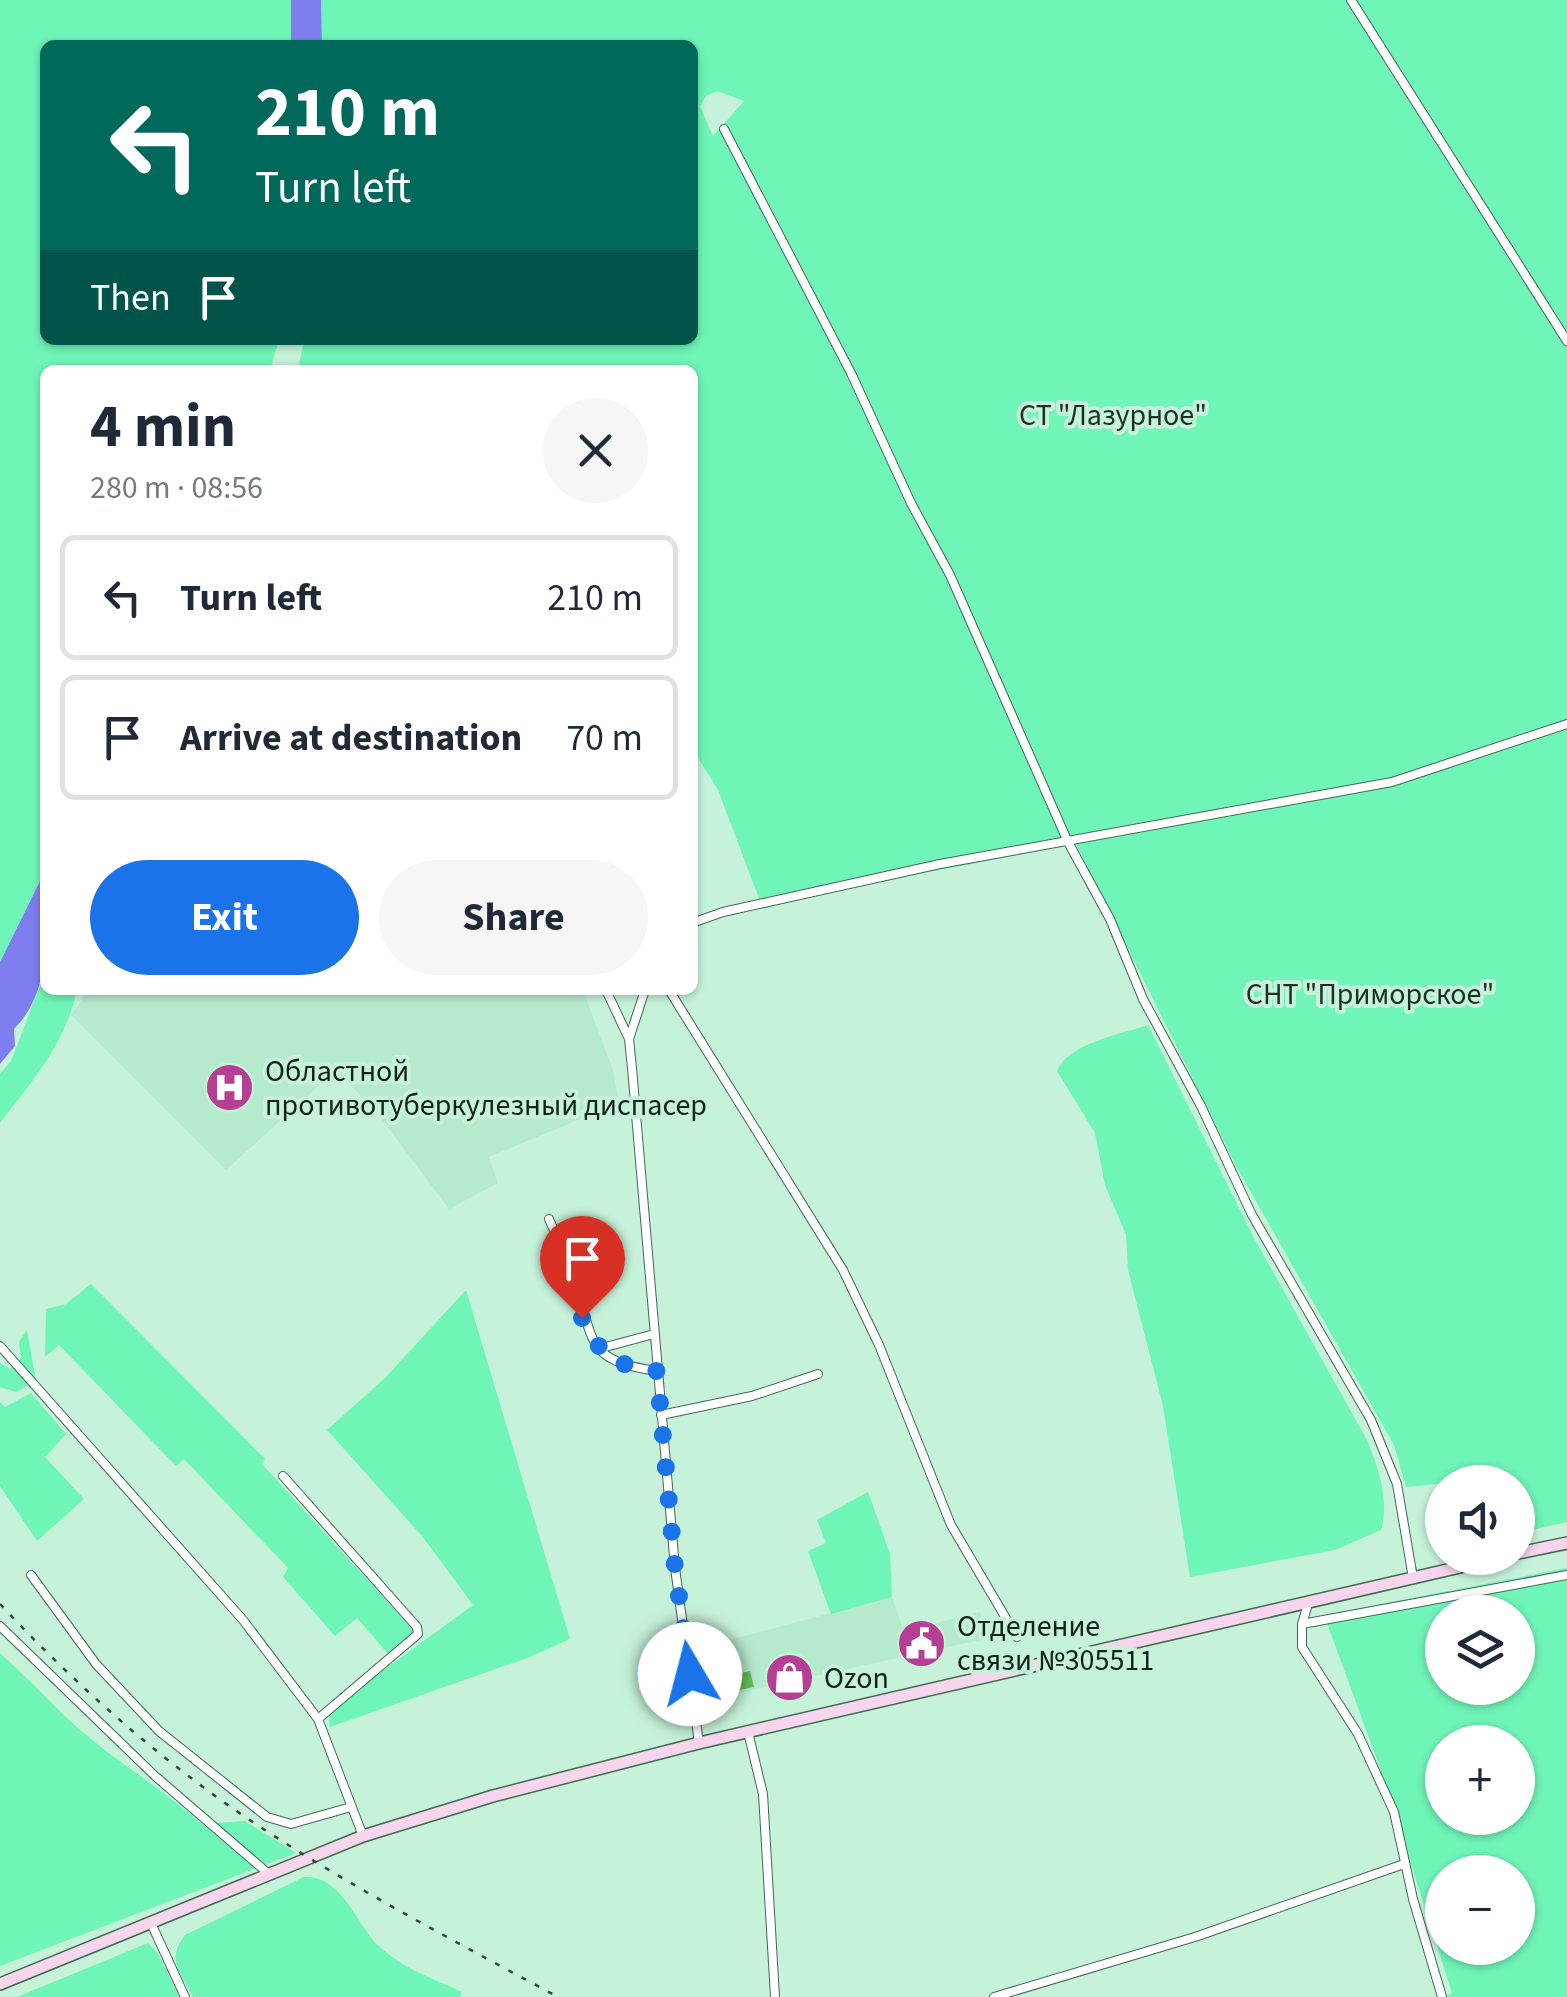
<!DOCTYPE html>
<html lang="en">
<head>
<meta charset="utf-8">
<style>
  body { margin:0; font-family:"Source Sans 3",sans-serif; background:#f6f6f7; color:#1f2937; height:100vh; display:flex; flex-direction:column; font-size:38px; white-space:nowrap }
  * { box-sizing:border-box; margin:0 }
  p { font-size:32px; color:#747a83 }
  .icon { flex:none; width:55px; height:55px; fill:none; stroke:currentColor; stroke-width:2; stroke-linecap:round; stroke-linejoin:round }
  .map { position:relative; flex:1; overflow:hidden }
  .drawer { position:absolute; left:40px; top:365px; width:658px; height:630px; display:flex; flex-direction:column; background:#fff; border-radius:15px; box-shadow:0 2px 8px #0004 }
  .drawer>* { flex:none }
  .guide { position:absolute; left:40px; top:40px; width:658px; height:305px; border-radius:15px; box-shadow:0 2px 8px #0004; background:#00695c; color:#fff; overflow:hidden }
  .fabs { position:absolute; left:1425px; top:1465px; display:grid; gap:20px }
  .fabs a { display:grid; place-items:center; width:110px; height:110px; border-radius:50%; background:#fff; box-shadow:0 2px 8px #0004; font-size:50px }
  .pin { position:absolute; display:grid; place-items:center; width:85px; height:85px; color:#fff; margin:-102px -42px; border-radius:50% 50% 50% 0; rotate:-45deg; box-shadow:0 0 10px #0007 }
  .pin .icon { rotate:45deg }
  .me { position:absolute; width:110px; margin:-55px; rotate:352deg; stroke-linejoin:round; filter:drop-shadow(0 0 8px #0008) }
  .turn { display:flex; align-items:center; gap:35px; height:210px; padding:0 50px; font-size:45px }
  .turn .icon { width:130px; height:130px; stroke-width:2.5 }
  .turn b { display:block; font-size:70px; line-height:85px }
  .then { display:flex; align-items:center; height:95px; padding:0 50px; background:#0003; gap:20px; font-size:38px }
  .round { display:grid; place-items:center; flex:none; width:105px; height:105px; border-radius:52px; background:#f6f6f7 }
  .overview { display:flex; align-items:center; justify-content:space-between; height:170px; padding:0 50px }
  h1 { font-size:60px; font-weight:700; line-height:75px }
  .action { display:flex; gap:20px; margin-top:auto; padding:20px 50px }
  .action a { flex:1; height:115px; border-radius:60px; background:#1a73e8; color:#fff; font-size:40px; font-weight:700; line-height:115px; text-align:center }
  .action a+a { background:#f6f6f7; color:#1f2937 }
  ul { padding:0; list-style:none }
  li { display:flex; align-items:center; gap:30px; height:125px; margin:0 20px 15px; padding:0 30px; border:5px solid #e0e1e3; border-radius:15px }
  li div { flex:1 }
  li b { display:block; font-size:38px }
  li em { font-style:normal }
  .map>svg:first-child { display:block }
  .built { fill:#b5eacd }
  .green { fill:#6ff5b7; fill-rule:evenodd }
  .water { fill:#7f7ef1 }
  .building { fill:#67c258 }
  .lines { fill:none; stroke-linecap:round; stroke-linejoin:round }
  .minor-casing { stroke:#406853; stroke-width:10 }
  .secondary-casing { stroke:#406853; stroke-width:14 }
  .minor { stroke:#fff; stroke-width:8 }
  .secondary { stroke:#f7d5ec; stroke-width:11 }
  .rail { stroke:#30463b; stroke-width:2.5; stroke-dasharray:5 10; stroke-linecap:butt }
  .route { stroke:#1a73e8; stroke-width:18; stroke-dasharray:0 32.4 }
  .labels { text-anchor:middle; stroke-width:8; stroke-linejoin:round; paint-order:stroke }
  .park-label { font-size:30px; fill:#183124; stroke:#c6f2da }
  .poi-label { font-size:30px; fill:#11221a; stroke:#c6f2da; text-anchor:start }
</style>
</head>
<body>
<div class="map">
<svg width="1567" height="1997" viewBox="0 0 1567 1997">
  <rect width="100%" height="100%" fill="#c6f2da"/>
  <path class="built" d="M89,990H583L613,1070L619,1103L489,1157L498,1183L449,1209L371,1105L335,1071L226,1170L71,1015Z
    M892,1597L904,1631L980,1612L989,1638L711,1699L704,1656L710,1645Z"/>
  <path class="green" d="M0,0H291V45H45V340H279L270,370H45V871L0,962Z
    M321,0H1567V1522L1518,1533V1482H1498L1496,1478L1406,1487L1394,1445L1235,1164L1076,844L840,889L763,909L718,790L693,750L692,370H298L304,340H692V45H322ZM717,91L744,101L713,136L700,106L706,96Z
    M45,973V990H77C65,1044 33,1080 0,1123V1074L11,1061Z
    M1148,1025L1254,1238L1367,1440C1378,1467 1390,1501 1381,1530L1335,1550L1190,1577L1163,1406L1128,1270L1126,1235L1105,1185L1095,1133L1057,1071C1068,1043 1122,1034 1148,1025Z
    M91,1284L265,1459L262,1464L414,1631L390,1656L357,1618L335,1636L283,1577L288,1568L184,1459L176,1466L59,1345L45,1357L46,1309L66,1304Z
    M466,1290L570,1639L527,1658L330,1727L329,1716L340,1702L473,1605L422,1536L327,1430L385,1378Z
    M27,1330L36,1381L16,1392L0,1387V1363L10,1369L21,1358L19,1342Z
    M31,1393L66,1434L45,1457L84,1499L37,1541L0,1486V1402L5,1407Z
    M868,1492L890,1554L892,1597L831,1614L808,1551L826,1543L817,1520Z
    M1567,1568V1997H1443L1452,1993L1384,1779L1324,1615ZM1442,1612H1518V1688H1442ZM1442,1742H1518V1818H1442ZM1442,1872H1518V1948H1442Z
    M0,1653C27,1677 52,1705 79,1729C118,1763 163,1789 202,1824L245,1821L296,1853L0,1966Z
    M304,1877C342,1875 356,1924 378,1945C402,1969 433,1978 462,1992L460,1997H193C180,1972 166,1960 185,1935Z
    M148,1943L158,1954L179,1997H17Z"/>
  <path class="water" d="M291,0H321L322,45H291Z
    M45,871C45,925 55,988 14,1029L15,1046L0,1064V962Z"/>
  <path class="building" d="M734,1665L736,1674L750,1671L754,1687L726,1693L720,1668Z"/>
  <g class="lines">
    <defs>
      <path id="minor" d="M1351,0L1567,341
        M724,129L851,373L911,503L950,575L1068,842L1110,919L1143,999L1201,1106L1252,1215L1371,1420L1397,1484L1413,1578
        M692,923L723,912L940,864L1392,782L1567,724
        M606,990L629,1039L632,1068L675,1568L699,1743
        M669,990L843,1270L879,1345L951,1525L1017,1637
        M629,1039L645,990
        M549,1219C558,1240 569,1262 576,1284C594,1343 587,1361 657,1371
        M0,1346L243,1620L318,1719L363,1836
        M598,1349L654,1334
        M661,1415L752,1396L818,1374
        M283,1476L417,1627L418,1634L404,1646L318,1719
        M31,1575L96,1664L159,1731L267,1817L291,1824L351,1807
        M1308,1604L1302,1624V1647L1358,1734L1394,1812L1413,1899L1442,1997
        M1302,1624L1567,1575
        M0,1626L155,1776L270,1875
        M748,1732L763,1794L775,1997
        M151,1923L185,1997
        M994,1997L1195,1937L1404,1864"/>
      <path id="secondary" d="M1518,1553L1567,1543
        M0,1984L363,1836L493,1796L699,1743L1499,1558"/>
    </defs>
    <use href="#minor" class="minor-casing"/>
    <use href="#secondary" class="secondary-casing"/>
    <use href="#minor" class="minor"/>
    <use href="#secondary" class="secondary"/>
    <path class="rail" d="M0,1604C71,1680 150,1751 235,1810C337,1880 449,1938 558,1997"/>
  </g>
  <g class="lines">
    <path class="route" d="M582,1318C603,1359 612,1364 657,1371L675,1568L690,1674"/>
  </g>
  <defs>
    <symbol id="hospital-disc" viewBox="-11 -11 22 22"><circle r="9.5" fill="#b63e93" stroke="#c6f2da"/><path d="M-5-5h3v3.5h4V-5h3V5h-3V1.5h-4V5h-3Z" fill="#fff"/></symbol>
    <symbol id="civic-disc" viewBox="-11 -11 22 22"><circle r="9.5" fill="#b63e93" stroke="#c6f2da"/><path d="M-.6-6.5H3V-4.5H.6V-3L4-1V1h2V6H-6V1h2V-1L-.6-3ZM-1.2 2.5V6h2.4V2.5Z" fill="#fff"/></symbol>
    <symbol id="shop-disc" viewBox="-11 -11 22 22"><circle r="9.5" fill="#b63e93" stroke="#c6f2da"/><path d="M-5-2.5h2.3a2.7 3.5 0 0 1 5.4 0H5L5.5 6h-11ZM-1.5-2.5h3a1.5 2.3 0 0 0-3 0Z" fill="#fff"/></symbol>
  </defs>
  <g fill-rule="evenodd">
    <use href="#hospital-disc" x="202" y="1060" width="55" height="55"/>
    <use href="#civic-disc" x="894" y="1616" width="55" height="55"/>
    <use href="#shop-disc" x="762" y="1650" width="55" height="55"/>
  </g>
  <g class="labels">
    <g class="park-label">
      <text x="1113" y="425">СТ "Лазурное"</text>
      <text x="1370" y="1004">СНТ "Приморское"</text>
    </g>
    <g class="poi-label">
      <text x="265" y="1081">Областной<tspan x="265" dy="34">противотуберкулезный диспасер</tspan></text>
      <text x="957" y="1636">Отделение<tspan x="957" dy="34">связи №305511</tspan></text>
      <text x="824" y="1688">Ozon</text>
    </g>
  </g>
</svg>
<div class="fabs">
<a><svg class="icon" aria-label="sound" viewBox="0 0 24 24"><path d="M4 9h4l5-4v14l-5-4H4zM17 9q2 3 0 6"/></svg></a>
<a><svg class="icon" aria-label="layers" viewBox="0 0 24 24"><path d="M12 4l9 5-9 5-9-5zM3 14l9 5 9-5"/></svg></a>
<a>+</a>
<a>−</a>
</div>
<div class="pin" style="left:582px;top:1318px;background:#d93025"><svg class="icon" aria-label="arrive" viewBox="0 0 24 24"><path d="M6 21V4h12l-3 4 3 4H6"/></svg></div>
<svg class="me" style="left:690px;top:1674px" viewBox="-20 -20 40 40"><circle r="19" fill="#fff"/><path d="M0-13L10 11 0 6-10 11z" fill="#1a73e8"/></svg>
<div class="guide">
<div class="turn"><svg class="icon" aria-label="left" viewBox="0 0 24 24"><path d="M17 20v-9H6M10 6l-5 5 5 5"/></svg><div><b>210 m</b>Turn left</div></div>
<div class="then">Then<svg class="icon" aria-label="arrive" viewBox="0 0 24 24"><path d="M6 21V4h12l-3 4 3 4H6"/></svg></div>
</div>
<section class="drawer">
<div class="overview"><div><h1>4 min</h1><p>280 m · 08:56</p></div><a class="round"><svg class="icon" aria-label="close" viewBox="0 0 24 24"><path d="M6 6l12 12M18 6L6 18"/></svg></a></div>
<ul>
<li><svg class="icon" aria-label="left" viewBox="0 0 24 24"><path d="M17 20v-9H6M10 6l-5 5 5 5"/></svg><div><b>Turn left</b></div><em>210 m</em></li>
<li><svg class="icon" aria-label="arrive" viewBox="0 0 24 24"><path d="M6 21V4h12l-3 4 3 4H6"/></svg><div><b>Arrive at destination</b></div><em>70 m</em></li>
</ul>
<div class="action"><a>Exit</a><a>Share</a></div>
</section>
</div>
</body>
</html>
